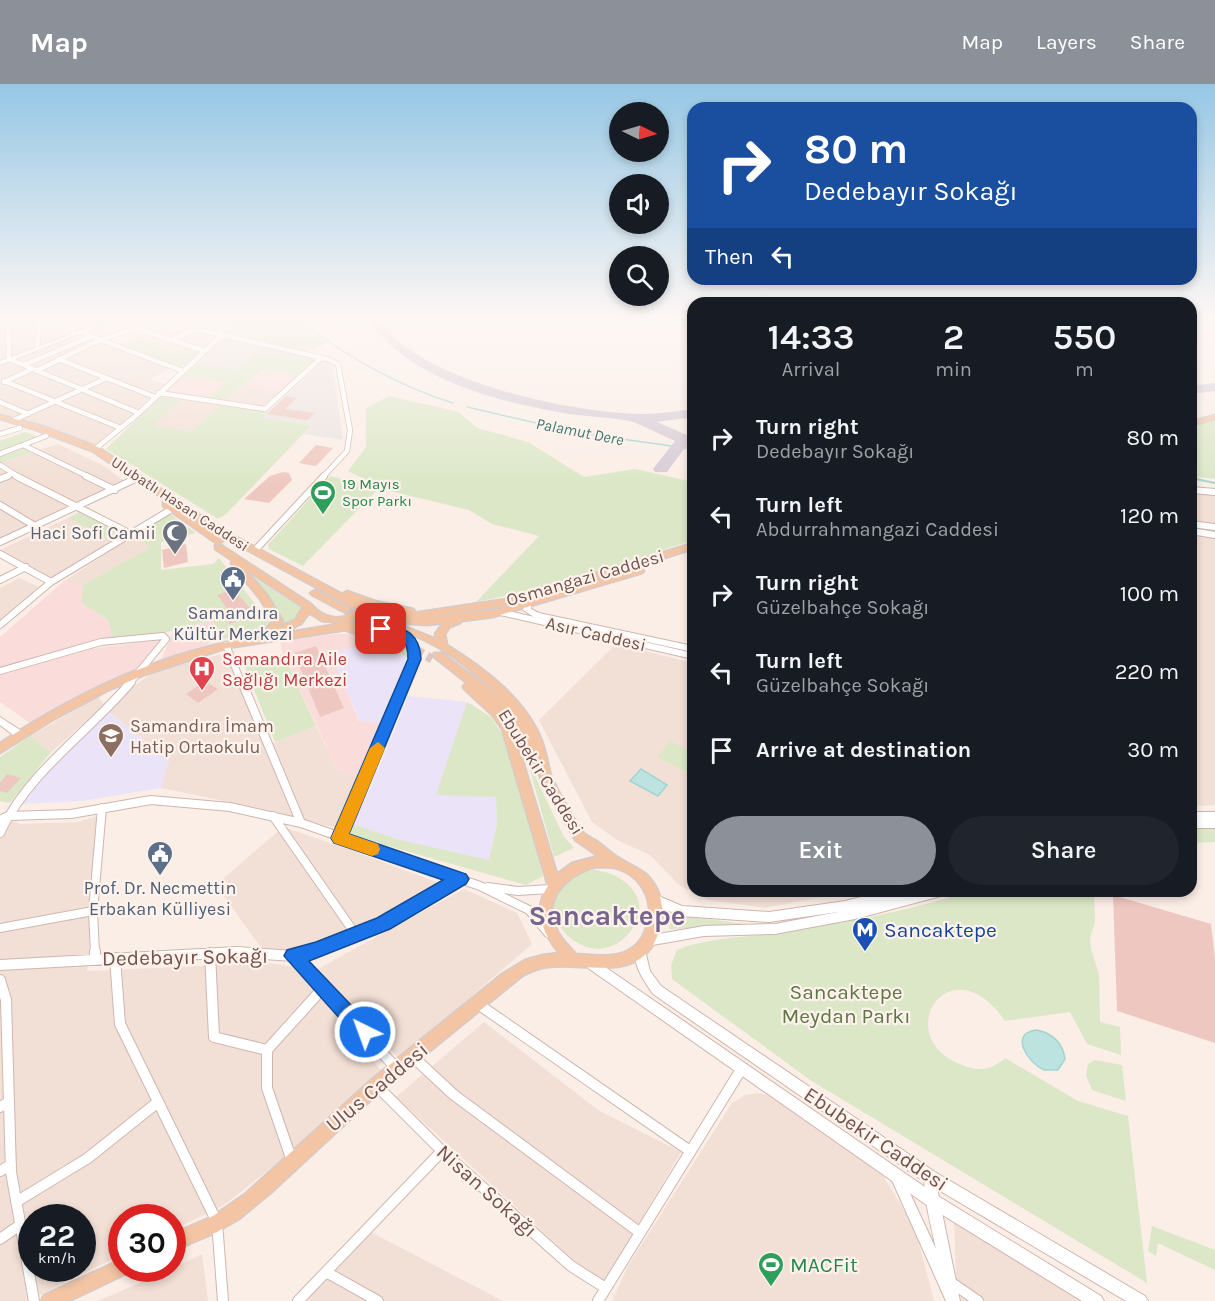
<!DOCTYPE html>
<html lang="en">
<head>
<meta charset="utf-8">
<style>
  body { margin:0; font-family:Karla,sans-serif; background:#20242c; color:#f1f3f6; height:100vh; display:flex; flex-direction:column; font-size:22px; white-space:nowrap }
  * { box-sizing:border-box; margin:0 }
  p { font-size:20px; color:#9ea1a6 }
  .icon { flex:none; width:33px; height:33px; fill:none; stroke:currentColor; stroke-width:2; stroke-linecap:round; stroke-linejoin:round }
  .map { position:relative; flex:1; overflow:hidden }
  .side { position:absolute; left:687px; top:213px; width:510px; height:600px; display:flex; flex-direction:column; background:#171b24; border-radius:18px; box-shadow:0 3px 9px #0003 }
  .side>* { flex:none }
  .hud { position:absolute; left:687px; top:18px; width:510px; height:183px; border-radius:18px; box-shadow:0 3px 9px #0003; background:#1a4fa0; color:#fff; overflow:hidden }
  .needle { width:39px; rotate:95deg }
  .tools { position:absolute; left:609px; top:18px; display:grid; gap:12px }
  .tools a { display:grid; place-items:center; width:60px; height:60px; border-radius:50%; background:#171b24; box-shadow:0 3px 9px #0003; font-size:30px }
  .speed { position:absolute; left:18px; top:1120px; display:flex; gap:12px; font-size:30px; font-weight:700; text-align:center }
  .speed>* { display:grid; place-content:center; width:78px; height:78px; border-radius:50%; background:#171b24; box-shadow:0 3px 9px #0003; line-height:1 }
  .speed small { font-size:15px; font-weight:400 }
  .speed .limit { border:9px solid #d22; background:#fff; color:#111 }
  .pin { position:absolute; display:grid; place-items:center; width:51px; height:51px; color:#fff; margin:-26px; border-radius:12px; box-shadow:0 3px 9px #0006 }
  .me { position:absolute; width:66px; margin:-33px; rotate:318deg; stroke-linejoin:round; filter:drop-shadow(0 0 4px #0008) }
  .turn { display:flex; align-items:center; gap:21px; height:126px; padding:0 18px; font-size:27px }
  .turn .icon { width:78px; height:78px; stroke-width:2.5 }
  .turn b { display:block; font-size:42px; line-height:51px }
  .then { display:flex; align-items:center; height:57px; padding:0 18px; background:#0003; gap:12px; font-size:22px }
  .eta { display:flex; justify-content:space-evenly; align-items:center; height:102px; text-align:center }
  .eta b { font-size:36px; font-weight:600; line-height:42px }
  .cta { display:flex; gap:12px; margin-top:auto; padding:12px 18px }
  .cta a { flex:1; height:69px; border-radius:36px; background:#8c9099; color:#fff; font-size:24px; font-weight:600; line-height:69px; text-align:center }
  .cta a+a { background:#20242c; color:#f1f3f6 }
  ul { padding:0; list-style:none }
  li { display:flex; align-items:center; gap:18px; height:78px; padding:0 18px }
  li div { flex:1 }
  li b { display:block; font-size:22px }
  li em { font-style:normal }
  header { display:flex; align-items:center; gap:36px; box-sizing:border-box; height:84px; padding:0 30px; background:#8c9099; color:#fff }
  header strong { font-size:28px }
  nav { display:flex; gap:33px; margin-inline-start:auto; font-size:21px }
  .map>svg:first-child { display:block }
  .residential { fill:#f2dfd5; fill-rule:evenodd }
  .commercial { fill:#fadddb }
  .industrial { fill:#ebe3e0 }
  .education { fill:#ebe3f7 }
  .green { fill:#dbe7c6 }
  .water { fill:#bce3e0; stroke:#a3d4d1; stroke-width:1.5 }
  .lines { fill:none; stroke-linecap:round; stroke-linejoin:round }
  .stream-far1 { stroke:#a3d4d1; stroke-width:1.5 }
  .stream { stroke:#a3d4d1; stroke-width:2 }
  .taxiway { fill:#d5cad4; fill-rule:evenodd }
  .building { fill:#eec8c0 }
  .primary-tunnel { stroke:#d9c7c0; stroke-width:9; stroke-dasharray:9 4.5; stroke-linecap:butt }
  .minor-far3-casing { stroke:#ceb7b0; stroke-width:6 }
  .minor-far2-casing { stroke:#ceb7b0; stroke-width:8 }
  .minor-far1-casing { stroke:#ceb7b0; stroke-width:10 }
  .minor-casing { stroke:#ceb7b0; stroke-width:12 }
  .tertiary-casing { stroke:#ceb7b0; stroke-width:2 }
  .secondary-casing { stroke:#d0b5ae; stroke-width:2 }
  .primary-casing { stroke:#d5cbca; stroke-width:3 }
  .minor-far3 { stroke:#fff; stroke-width:4.5 }
  .minor-far2 { stroke:#fff; stroke-width:6 }
  .minor-far1 { stroke:#fff; stroke-width:8 }
  .minor { stroke:#fff; stroke-width:10 }
  .tertiary { fill:#fff; fill-rule:evenodd }
  .secondary { fill:#fff; fill-rule:evenodd }
  .primary { fill:#f4c5a4; fill-rule:evenodd }
  .route { fill:#1a73e8; stroke:#114b97; stroke-width:1.5 }
  .slow { fill:#f59e0b }
  .labels { text-anchor:middle; stroke-width:4.5; stroke-linejoin:round; paint-order:stroke }
  .far-leisure-label { font-size:15px; fill:#27864d; stroke:#fef3ec; text-anchor:start }
  .far-street-label { font-size:15px; fill:#72524d; stroke:#fef3ec }
  .far-water-label { font-size:16px; font-style:italic; fill:#427673; stroke:#fef3ec }
  .worship-label { font-size:18px; fill:#5b616d; stroke:#fef3ec; text-anchor:end }
  .street-label { font-size:18px; fill:#72524d; stroke:#fef3ec }
  .service-label { font-size:18px; fill:#4e5e75; stroke:#fef3ec }
  .health-label { font-size:18px; fill:#be3a42; stroke:#fef3ec; text-anchor:start }
  .education-label { font-size:18px; fill:#785e54; stroke:#fef3ec; text-anchor:start }
  .near-transit-label { font-size:21px; fill:#164399; stroke:#fef3ec; text-anchor:start }
  .near-street-label { font-size:21px; fill:#72524d; stroke:#fef3ec }
  .near-park-label { font-size:21px; fill:#5f7746; stroke:#fef3ec }
  .near-leisure-label { font-size:21px; fill:#27864d; stroke:#fef3ec; text-anchor:start }
  .near-district-label { font-size:28px; font-weight:bold; fill:#78658e; stroke:#fef3ec }
</style>
</head>
<body>
<header>
<strong>Map</strong>
<nav><a>Map</a><a>Layers</a><a>Share</a></nav>
</header>
<div class="map">
<svg width="1215" height="1217" viewBox="0 0 1215 1217">
  <rect width="100%" height="100%" fill="#fbeee6"/>
  <path class="residential" d="M0,234H114L0,278Z
    M122,234H201L216,240L219,250L205,266L191,261L174,268L120,249L106,255L85,249Z
    M78,250L170,284L150,296L165,300L117,345L96,361L40,340L0,331V281Z
    M244,301L281,307L262,322L225,316Z
    M181,316L221,320L192,347L152,342Z
    M58,360L104,382L128,400L0,457V379Z
    M1191,408L1215,410V721L1195,722L1191,718Z
    M68,434L113,458L49,498L0,469V466Z
    M133,452L151,463L83,501L63,498Z
    M19,494L41,504L0,542V504Z
    M616,560L693,579V807H851L765,824L709,816L679,801L650,771L617,756L592,738L539,636Z
    M228,569L266,662L316,642L339,689L361,691L340,745L258,724L161,704L169,676L108,627L133,603L157,585Z
    M98,613L104,621L51,668L30,652Z
    M103,730L87,887L267,879L295,883L384,990L342,1028L224,1121L173,1146L172,1134H122L121,1171L27,1217H0V731L20,740L78,738ZM32,1134H82V1185H32Z
    M283,743L351,766L447,802L345,857L303,868L267,872L216,801Z
    M464,805L517,829L532,860L399,975L318,885Z
    M484,938L598,1026L681,1068L602,1202L396,1013Z
    M758,1009L768,1011L882,1090L915,1144L934,1217H612L628,1182L732,1019L746,1011Z
    M954,1134L1088,1217H962L956,1190Z
    M361,1143L503,1217H307Z
    M202,1170L208,1217H98L172,1185Z"/>
  <path class="commercial" d="M263,286L298,291L281,307L244,301Z
    M183,292L227,298L207,314L166,308Z
    M63,498L83,501L81,517L108,536L113,555L40,571L0,584V553Z
    M214,536L223,555L161,576L174,546Z
    M333,550H375L384,559L331,568L359,637L383,639L361,691L339,689L283,570L280,557Z
    M160,556L138,584L30,639L0,618V590L82,566Z"/>
  <path class="industrial" d="M227,252L265,262L237,285L195,280Z
    M323,277L332,279L343,356L304,350L310,343L261,334Z"/>
  <path class="education" d="M384,559L411,577L383,639L360,637L330,568Z
    M408,612L467,618L437,710L496,713L497,741L489,776L400,756L352,740L371,703Z
    M108,627L169,677L161,704L82,717L19,720L57,673Z"/>
  <path class="green" d="M224,234H292L327,259L314,266H300L228,248L224,237L220,235Z
    M133,253L174,268L186,263L200,268L181,284L118,260Z
    M265,262L317,275L298,291L262,286L225,316L207,314L226,298L183,292L195,280L237,285Z
    M389,312L459,328L477,344L528,358L584,393L635,385L693,398V456L557,501L476,518L539,452L492,440L469,426L386,406L348,387L366,363V324Z
    M160,313L181,316L153,342L192,347L221,320L268,327L262,334L311,342L226,430L218,435L106,365Z
    M1215,336V395L1191,392V343Z
    M25,348L43,354L27,360L37,367L0,379V357Z
    M330,392L379,404L303,482L269,465L268,461Z
    M88,423L130,447L113,458L68,434Z
    M169,429L196,449L161,458V486L213,480L219,474L272,541L253,551L223,555L213,536L152,552L113,555L108,536L81,518L83,501L151,463L133,452Z
    M249,490L302,524L303,529L280,544L284,536Z
    M375,550C391,550 404,549 415,563L411,577Z
    M283,570L316,642L275,658L245,583Z
    M467,618L491,633L509,660L543,792L526,801L346,750L352,740L400,756L489,776L497,741L496,713L436,711Z
    M30,652L51,668L10,719L0,717V673Z
    M670,657L693,669V691L657,673Z
    M527,675L564,753L574,764L554,773Z
    M1215,742V758L1191,759V744Z
    M594,786C626,789 655,817 630,848C584,904 505,803 594,786Z
    M969,807H1094L1095,838L1090,853L1091,865L1099,890L1100,938L1120,943L1121,971L1087,960L1070,928L1005,937C950,857 888,953 962,981C979,988 992,986 1005,974L1078,1017L1128,1032L1147,1199L810,996L672,895L671,881L677,866C709,853 743,854 776,849C841,839 907,828 969,807Z
    M671,830L759,842L669,845Z
    M1095,976L1122,981L1126,1017L1092,1006L1086,991L1088,980Z
    M1152,1142L1215,1166V1186L1158,1159L1156,1172L1148,1167Z"/>
  <path class="water" d="M641,685L667,701L658,712L630,697Z
    M1037,946C1052,949 1063,959 1065,975L1058,986H1044C1028,979 1008,949 1037,946Z"/>
  <g class="lines">
    <path class="stream-far1" d="M296,234C344,271 395,301 453,319
      M467,323L579,349L693,365"/>
    <path class="stream" d="M1191,394L1215,399"/>
    <path class="taxiway" d="M366,234H378C384,240 390,249 396,255C448,302 574,329 643,330C660,330 676,327 693,325V333L657,338L687,351L693,349V359L686,362L667,388H655L653,385L675,357C661,351 647,343 633,338C613,333 589,333 569,330C496,317 411,297 366,234Z
      M1215,299V307L1191,310V302Z"/>
  </g>
  <path class="building" d="M286,312L297,314L285,325L315,329L307,336L267,330Z
    M316,361L333,364L316,382L299,379Z
    M283,388L289,389L292,396L269,419L244,415L270,392Z
    M186,460L188,478L164,484L162,466Z
    M234,505L252,527L249,532L230,540L219,528L227,524L217,511Z
    M316,562L344,624L320,633L294,569Z
    M205,597L218,605L198,619L186,610Z
    M7,690L21,694L7,709L0,707V699Z
    M1113,811L1211,840L1215,875V959L1117,927Z"/>
  <g class="lines">
    <path class="primary-tunnel" d="M355,521L384,537
      M345,525L432,575"/>
    <defs>
      <path id="minor-far3" d="M8,234L9,275L139,329
        M72,234L74,250
        M118,234L135,244L205,267
        M164,234L196,245L327,275L338,280L350,346L347,367L323,393
        M203,234L213,238L223,250
        M0,238L25,234
        M80,248L183,287
        M172,256L196,245
        M37,264L40,234
        M58,275L155,313
        M24,281L92,252
        M36,287L91,260L135,244
        M4,297L121,344
        M4,298L32,285
        M159,309L265,325L321,274
        M0,318L28,330
        M14,336L107,294
        M0,350L20,344
        M23,361L89,393
        M95,365L139,329L223,250
        M0,370L46,352
        M0,381L19,393
        M4,393L12,390"/>
      <path id="minor-far2" d="M16,392L129,449
        M86,392L115,406
        M0,395L8,392
        M1191,406L1215,408
        M0,421L35,442
        M1191,440L1215,443
        M1191,447L1215,451
        M0,458L133,396
        M258,463L324,392
        M0,470L51,498
        M0,496L26,483
        M0,541L51,498L172,425
        M395,545C419,558 415,578 406,600
        M226,561L242,600
        M0,587L101,558L163,552L166,555L129,600"/>
      <path id="minor-far1" d="M242,598L301,739
        M273,732L356,851
        M0,736L8,732L71,730L151,716L230,723L301,739L480,802L529,826L548,849
        M0,749C29,687 87,650 131,598
        M339,754L406,598
        M488,803L518,807L551,805
        M0,844L93,827
        M95,869L93,827L102,724
        M228,869H244
        M310,869L384,839L461,795"/>
      <path id="minor" d="M95,867V875
        M210,869L214,953L267,966
        M293,872L397,985
        M115,874L120,940L217,1138L223,1217
        M0,881L237,868L293,872L317,867
        M0,896L6,916L11,1088L34,1217
        M478,920L690,1067
        M412,972L454,1011L639,1148
        M376,1001L442,1067L571,1182L604,1203
        M0,1023L9,1018
        M292,1077L267,1004V966L324,903
        M0,1087L11,1081
        M16,1118L88,1074L158,1018
        M0,1155L20,1141
        M326,1188L378,1217
        M952,1199L978,1217
        M298,1217L442,1067
        M598,1217L742,984"/>
      <path id="tertiary" d="M114,234H120L0,281V277Z
        M525,519H531V525L539,529L693,562V568L534,533L523,526Z
        M499,525L693,569V575L496,530L495,528L496,526Z
        M930,1087L934,1089L960,1217H946L891,1094L893,1090L897,1088L901,1090L936,1165C933,1149 920,1102 926,1089Z"/>
      <path id="secondary" d="M0,633L23,648L25,651L23,654H17L0,641Z
        M1191,728H1215V744H1191Z
        M885,807H910L907,811L923,807H946L945,810L941,812L855,835L775,850L704,852L647,862L643,861L641,857L643,853L647,852L704,842L775,840L838,828L769,838L681,832L652,820L650,816L652,812L656,811L682,822L769,828L845,817Z
        M640,861L644,862L650,887L661,902L935,1088L1145,1212L1148,1217H1126L925,1098L653,910C644,897 631,879 636,862Z
        M592,874L938,1112L1101,1212L1104,1217H1082L928,1122L588,884L586,880L588,876Z"/>
      <path id="primary" d="M0,331L42,342L98,363L218,443L342,510L347,507L375,517L413,525L415,527L413,529L520,513L693,459V465L550,510L639,484L642,485L644,487L642,489L493,533L462,537L460,539L450,543L445,550L447,561C484,584 526,615 542,657C546,668 548,680 551,692C555,701 576,740 583,748C586,752 593,755 598,758C605,763 612,770 619,774C636,785 647,785 657,805C666,824 663,843 653,861C630,899 575,876 542,884C534,886 527,889 521,893L381,1007L273,1107L239,1135L217,1148L172,1167V1150L213,1132L245,1110L371,996L502,890L525,876L543,871L559,869C543,850 532,825 548,802L502,645L492,631L464,605L463,602L467,599L434,573L433,571L434,569H442L499,612L519,636L531,658C516,619 442,554 400,548C387,546 354,553 346,546L227,564L144,591L109,606L51,637L0,669V659C81,606 164,567 260,552L273,537L260,515L232,481L231,479L233,477L215,465V461H221L311,520C324,535 343,539 357,524L352,523L212,447L92,367L36,346L0,335ZM245,485L303,523L295,536L278,543L283,537L267,511ZM364,520L409,530L349,539C356,535 362,532 367,525ZM517,520L499,525L422,534ZM309,529L322,537L345,539L283,549L301,540ZM393,539L428,541L443,539L435,550L436,555L406,543L376,541ZM513,644L575,756L598,772L572,779L557,790ZM596,783C602,783 609,783 615,784C644,792 656,821 645,847C642,855 635,863 627,867C612,874 593,871 576,870C570,863 562,856 558,848C540,815 567,791 596,783Z
        M1215,331V335L1191,342V338Z
        M163,418H169L223,457L219,460L216,459L163,422Z
        M315,506L348,523L350,525L348,527H342L312,511L310,509Z
        M122,1175V1185H130L128,1189L69,1217H41L44,1211Z"/>
    </defs>
    <use href="#minor-far3" class="minor-far3-casing"/>
    <use href="#minor-far2" class="minor-far2-casing"/>
    <use href="#minor-far1" class="minor-far1-casing"/>
    <use href="#minor" class="minor-casing"/>
    <use href="#tertiary" class="tertiary-casing"/>
    <use href="#secondary" class="secondary-casing"/>
    <use href="#primary" class="primary-casing"/>
    <use href="#minor-far3" class="minor-far3"/>
    <use href="#minor-far2" class="minor-far2"/>
    <use href="#minor-far1" class="minor-far1"/>
    <use href="#minor" class="minor"/>
    <use href="#tertiary" class="tertiary"/>
    <use href="#secondary" class="secondary"/>
    <use href="#primary" class="primary"/>
  </g>
  <linearGradient id="sky" x2="0" y2="1"><stop stop-color="#96c7e5"/><stop offset="0.58" stop-color="#fdf7f4"/><stop offset="1" stop-color="#fdf7f4" stop-opacity="0"/></linearGradient>
  <rect width="1215" height="404" fill="url(#sky)"/>
  <path class="route" d="M381,541C404,541 420,550 421,575L349,750L466,790L469,795L466,800L390,845L309,877L371,942L374,948L371,955L365,958L358,955L284,872L287,866L316,858L377,834L443,796L334,759L331,754L408,575C408,548 396,554 376,548V542Z"/>
  <path class="slow" d="M378,658L385,664L349,750L378,760L380,765L378,770L372,772L334,759L331,754L370,664Z"/>
  <defs>
    <symbol id="stadium-pin" viewBox="-11 -11 22 30"><path d="M0 17L-7.5 6A9.5 9.5 0 1 1 7.5 6Z" fill="#2e9e5b" stroke="#fef3ec"/><path d="M0-5a6.5 5 0 1 0 0 10a6.5 5 0 1 0 0-10ZM-3.5-1.8h7v3.6h-7Z" fill="#fff"/></symbol>
    <symbol id="mosque-pin" viewBox="-11 -11 22 30"><path d="M0 17L-7.5 6A9.5 9.5 0 1 1 7.5 6Z" fill="#6b7280" stroke="#fef3ec"/><path d="M3.5-4.9A6 6 0 1 0 3.5 4.9A5 5 0 1 1 3.5-4.9Z" fill="#fff"/></symbol>
    <symbol id="civic-pin" viewBox="-11 -11 22 30"><path d="M0 17L-7.5 6A9.5 9.5 0 1 1 7.5 6Z" fill="#5c6f8a" stroke="#fef3ec"/><path d="M-.6-6.5H3V-4.5H.6V-3L4-1V1h2V6H-6V1h2V-1L-.6-3ZM-1.2 2.5V6h2.4V2.5Z" fill="#fff"/></symbol>
    <symbol id="hospital-pin" viewBox="-11 -11 22 30"><path d="M0 17L-7.5 6A9.5 9.5 0 1 1 7.5 6Z" fill="#e0444e" stroke="#fef3ec"/><path d="M-5-5h3v3.5h4V-5h3V5h-3V1.5h-4V5h-3Z" fill="#fff"/></symbol>
    <symbol id="school-pin" viewBox="-11 -11 22 30"><path d="M0 17L-7.5 6A9.5 9.5 0 1 1 7.5 6Z" fill="#8d6e63" stroke="#fef3ec"/><path d="M0-5L7-2L0 1L-7-2ZM-4 1L0 2.5L4 1V4Q0 6-4 4Z" fill="#fff"/></symbol>
    <symbol id="metro-pin" viewBox="-11 -11 22 30"><path d="M0 17L-7.5 6A9.5 9.5 0 1 1 7.5 6Z" fill="#1a4fb4" stroke="#fef3ec"/><path d="M-5.5 5V-5H-3L0 0L3-5H5.5V5H3V-.5L0 4L-3-.5V5Z" fill="#fff"/></symbol>
  </defs>
  <g fill-rule="evenodd">
    <use href="#stadium-pin" x="308" y="394" width="30" height="40"/>
    <use href="#mosque-pin" x="160" y="434" width="30" height="40"/>
    <use href="#civic-pin" x="218" y="480" width="30" height="40"/>
    <use href="#hospital-pin" x="187" y="570" width="30" height="40"/>
    <use href="#school-pin" x="96" y="637" width="30" height="40"/>
    <use href="#civic-pin" x="145" y="755" width="30" height="40"/>
    <use href="#metro-pin" x="850" y="831" width="30" height="40"/>
    <use href="#stadium-pin" x="756" y="1166" width="30" height="40"/>
  </g>
  <g class="labels">
    <g class="far-leisure-label">
      <text x="342" y="405">19 Mayıs<tspan x="342" dy="17">Spor Parkı</tspan></text>
    </g>
    <g class="far-street-label">
      <text transform="translate(180 420) rotate(33)" y="5">Ulubatlı Hasan Caddesi</text>
    </g>
    <g class="far-water-label">
      <text transform="translate(580 347) rotate(11)" y="6">Palamut Dere</text>
    </g>
    <g class="worship-label">
      <text x="156" y="455">Haci Sofi Camii</text>
    </g>
    <g class="street-label">
      <text transform="translate(585 494) rotate(-16)" y="6">Osmangazi Caddesi</text>
      <text transform="translate(596 550) rotate(13)" y="6">Asır Caddesi</text>
      <text transform="translate(541 688) rotate(58)" y="6">Ebubekir Caddesi</text>
    </g>
    <g class="service-label">
      <text x="233" y="535">Samandıra<tspan x="233" dy="21">Kültür Merkezi</tspan></text>
      <text x="160" y="810">Prof. Dr. Necmettin<tspan x="160" dy="21">Erbakan Külliyesi</tspan></text>
    </g>
    <g class="health-label">
      <text x="222" y="581">Samandıra Aile<tspan x="222" dy="21">Sağlığı Merkezi</tspan></text>
    </g>
    <g class="education-label">
      <text x="130" y="648">Samandıra İmam<tspan x="130" dy="21">Hatip Ortaokulu</tspan></text>
    </g>
    <g class="near-transit-label">
      <text x="884" y="853">Sancaktepe</text>
    </g>
    <g class="near-street-label">
      <text transform="translate(185 873) rotate(-1)" y="7">Dedebayır Sokağı</text>
      <text transform="translate(377 1003) rotate(-40)" y="7">Ulus Caddesi</text>
      <text transform="translate(876 1055) rotate(34)" y="7">Ebubekir Caddesi</text>
      <text transform="translate(487 1107) rotate(42)" y="7">Nisan Sokağı</text>
    </g>
    <g class="near-park-label">
      <text x="846" y="915">Sancaktepe<tspan x="846" dy="24">Meydan Parkı</tspan></text>
    </g>
    <g class="near-leisure-label">
      <text x="790" y="1188">MACFit</text>
    </g>
    <g class="near-district-label">
      <text x="607" y="841">Sancaktepe</text>
    </g>
  </g>
</svg>
<div class="tools">
<a><svg class="needle" viewBox="-14 -14 28 28"><path d="M0-13l5 13h-10z" fill="#e53935"/><path d="M0 13l5-13h-10z" fill="#9ea1a6"/></svg></a>
<a><svg class="icon" aria-label="sound" viewBox="0 0 24 24"><path d="M4 9h4l5-4v14l-5-4H4zM17 9q2 3 0 6"/></svg></a>
<a><svg class="icon" aria-label="search" viewBox="0 0 24 24"><circle cx="10" cy="10" r="6"/><path d="M15 15l6 6"/></svg></a>
</div>
<div class="speed"><div>22<small>km/h</small></div><div class="limit">30</div></div>
<div class="pin" style="left:381px;top:545px;background:#d93025"><svg class="icon" aria-label="arrive" viewBox="0 0 24 24"><path d="M6 21V4h12l-3 4 3 4H6"/></svg></div>
<svg class="me" style="left:365px;top:948px" viewBox="-20 -20 40 40"><circle r="17" fill="#1a73e8" stroke="#fff" stroke-width="3"/><path d="M0-11L8 9 0 5-8 9z" fill="#fff"/></svg>
<div class="hud">
<div class="turn"><svg class="icon" aria-label="right" viewBox="0 0 24 24"><path d="M7 20v-9h11M14 6l5 5-5 5"/></svg><div><b>80 m</b>Dedebayır Sokağı</div></div>
<div class="then">Then<svg class="icon" aria-label="left" viewBox="0 0 24 24"><path d="M17 20v-9H6M10 6l-5 5 5 5"/></svg></div>
</div>
<section class="side">
<div class="eta">
<div><b>14:33</b><p>Arrival</p></div>
<div><b>2</b><p>min</p></div>
<div><b>550</b><p>m</p></div>
</div>
<ul>
<li><svg class="icon" aria-label="right" viewBox="0 0 24 24"><path d="M7 20v-9h11M14 6l5 5-5 5"/></svg><div><b>Turn right</b><p>Dedebayır Sokağı</p></div><em>80 m</em></li>
<li><svg class="icon" aria-label="left" viewBox="0 0 24 24"><path d="M17 20v-9H6M10 6l-5 5 5 5"/></svg><div><b>Turn left</b><p>Abdurrahmangazi Caddesi</p></div><em>120 m</em></li>
<li><svg class="icon" aria-label="right" viewBox="0 0 24 24"><path d="M7 20v-9h11M14 6l5 5-5 5"/></svg><div><b>Turn right</b><p>Güzelbahçe Sokağı</p></div><em>100 m</em></li>
<li><svg class="icon" aria-label="left" viewBox="0 0 24 24"><path d="M17 20v-9H6M10 6l-5 5 5 5"/></svg><div><b>Turn left</b><p>Güzelbahçe Sokağı</p></div><em>220 m</em></li>
<li><svg class="icon" aria-label="arrive" viewBox="0 0 24 24"><path d="M6 21V4h12l-3 4 3 4H6"/></svg><div><b>Arrive at destination</b></div><em>30 m</em></li>
</ul>
<div class="cta"><a>Exit</a><a>Share</a></div>
</section>
</div>
</body>
</html>
